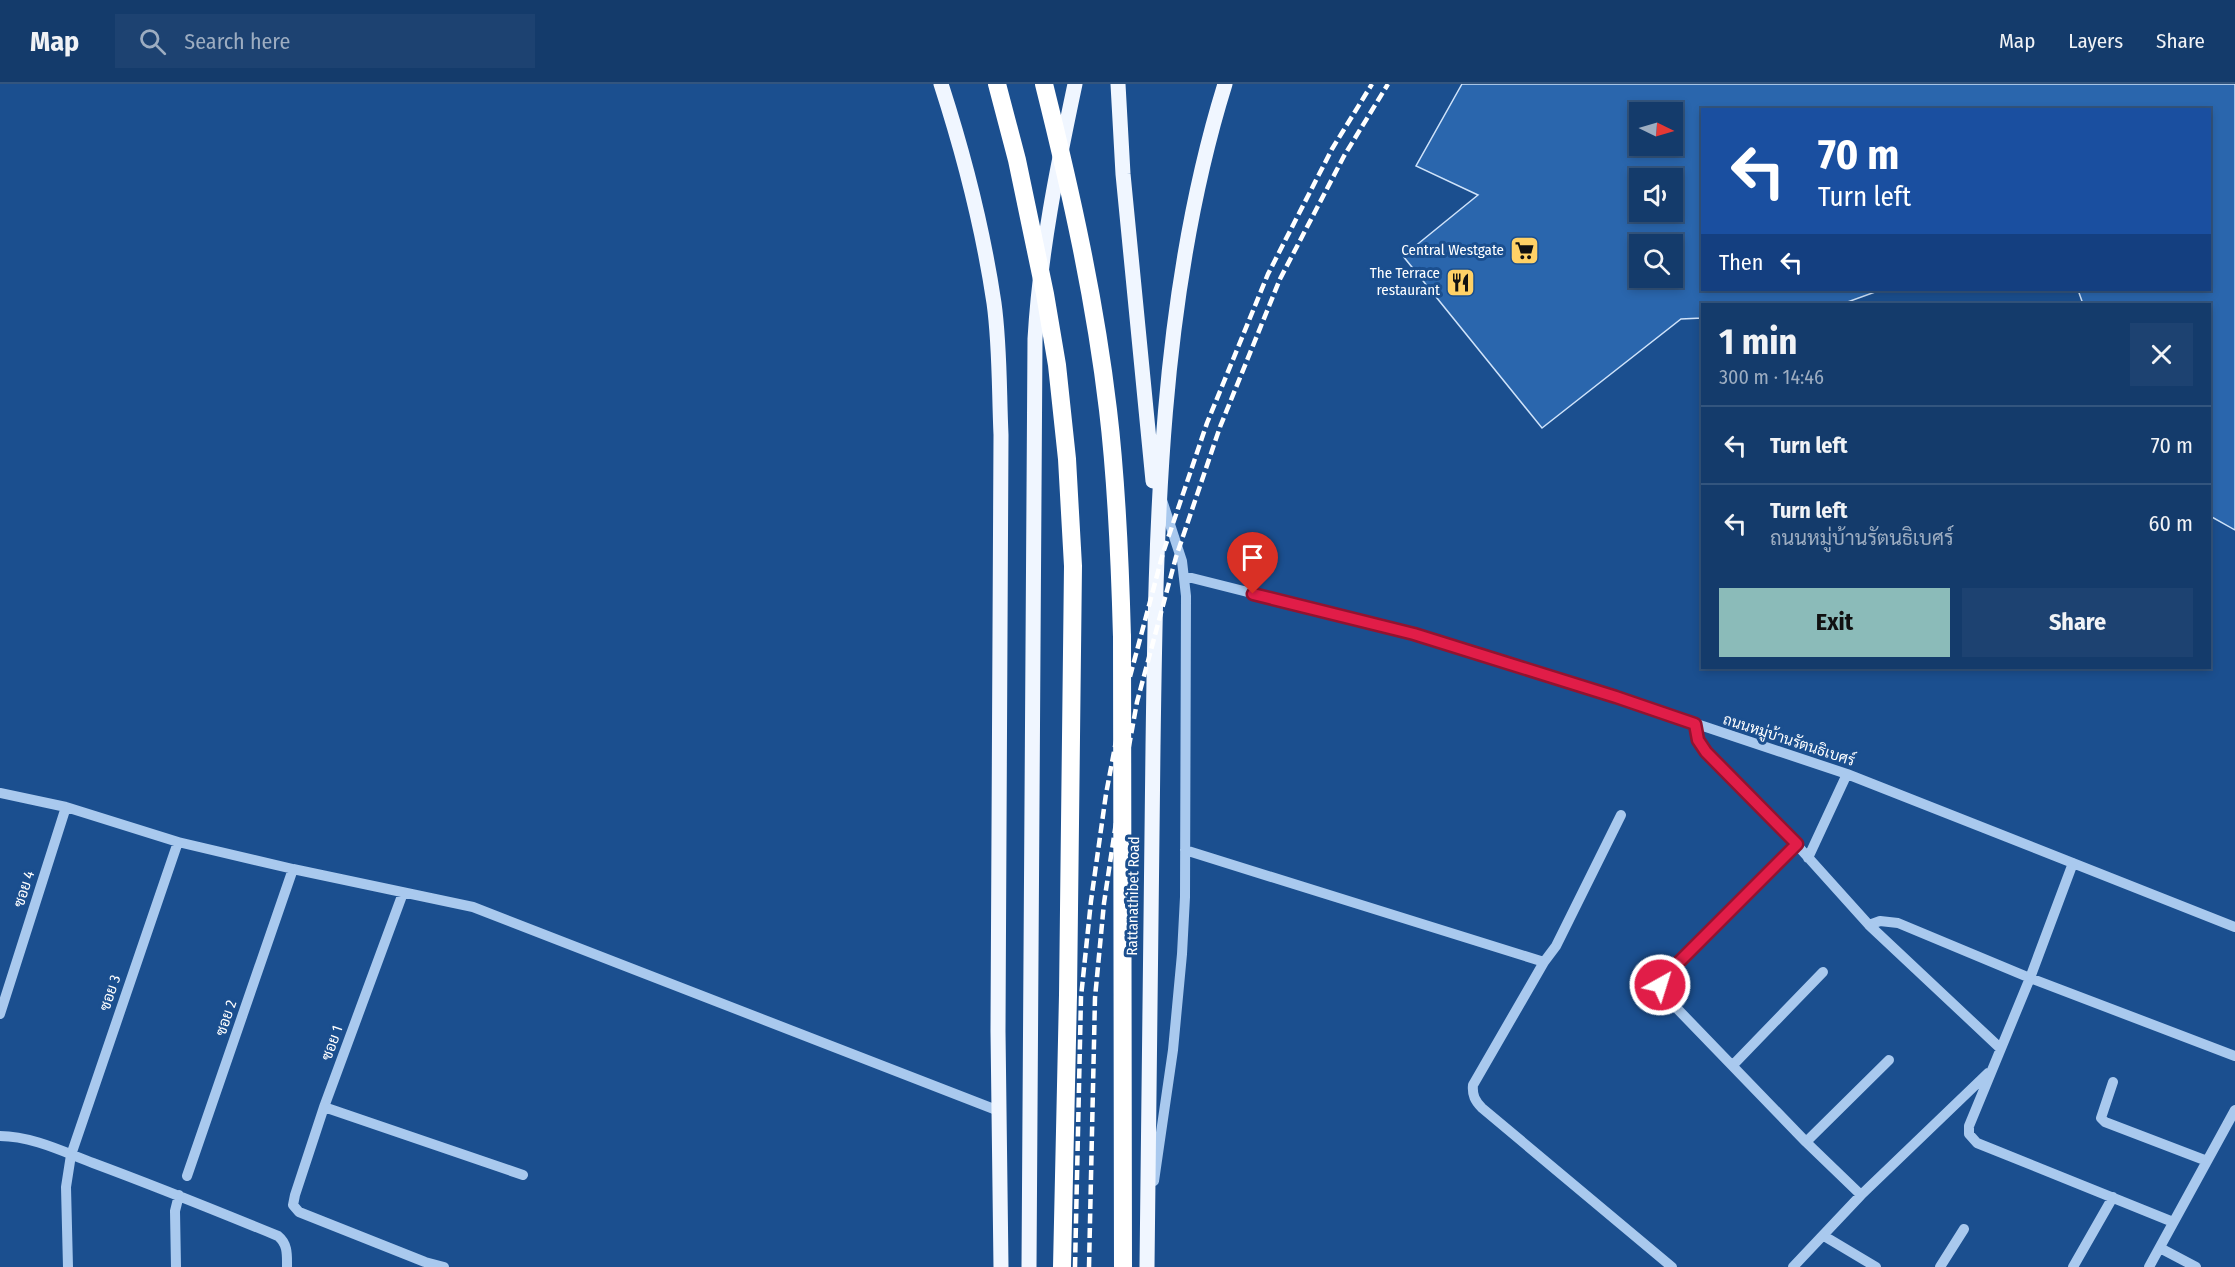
<!DOCTYPE html>
<html lang="en">
<head>
<meta charset="utf-8">
<style>
  body { margin:0; font-family:"Fira Sans Condensed",Sarabun,sans-serif; background:#1d4271; color:#f1f3f6; height:100vh; display:flex; flex-direction:column; font-size:22px; white-space:nowrap }
  * { box-sizing:border-box; margin:0 }
  p { font-size:20px; color:#9dadc1 }
  .icon { flex:none; width:33px; height:33px; fill:none; stroke:currentColor; stroke-width:2; stroke-linecap:round; stroke-linejoin:round }
  .map { position:relative; flex:1; overflow:hidden }
  .panel { position:absolute; left:1701px; top:219px; width:510px; height:366px; display:flex; flex-direction:column; background:#143b6b; border-radius:0px; box-shadow:0 3px 9px #0003,0 0 0 2px #33557e }
  .panel>* { flex:none }
  .guide { position:absolute; left:1701px; top:24px; width:510px; height:183px; border-radius:0px; box-shadow:0 3px 9px #0003,0 0 0 2px #33557e; background:#1a4fa0; color:#fff; overflow:hidden }
  .needle { width:39px; rotate:95deg }
  .buttons { position:absolute; left:1629px; top:18px; display:grid; gap:12px }
  .buttons a { display:grid; place-items:center; width:54px; height:54px; border-radius:0px; background:#143b6b; box-shadow:0 3px 9px #0003,0 0 0 2px #33557e; font-size:30px }
  .pin { position:absolute; display:grid; place-items:center; width:51px; height:51px; color:#fff; margin:-62px -26px; border-radius:50% 50% 50% 0; rotate:-45deg; box-shadow:0 0 6px #0007 }
  .pin .icon { rotate:45deg }
  .me { position:absolute; width:66px; margin:-33px; rotate:39deg; stroke-linejoin:round; filter:drop-shadow(0 0 4px #0008) }
  .turn { display:flex; align-items:center; gap:21px; height:126px; padding:0 18px; font-size:27px }
  .turn .icon { width:78px; height:78px; stroke-width:2.5 }
  .turn b { display:block; font-size:42px; line-height:51px }
  .then { display:flex; align-items:center; height:57px; padding:0 18px; background:#0003; gap:12px; font-size:22px }
  .round { display:grid; place-items:center; flex:none; width:63px; height:63px; border-radius:0px; background:#1d4271 }
  .summary { display:flex; align-items:center; justify-content:space-between; height:102px; padding:0 18px }
  h1 { font-size:36px; font-weight:700; line-height:45px }
  .action { display:flex; gap:12px; margin-top:auto; padding:12px 18px }
  .action a { flex:1; height:69px; border-radius:0px; background:#8bbbb9; color:#111; font-size:24px; font-weight:700; line-height:69px; text-align:center }
  .action a+a { background:#1d4271; color:#f1f3f6 }
  ul { padding:0; list-style:none }
  li { display:flex; align-items:center; gap:18px; height:78px; padding:0 18px; border-top:2px solid #33557e }
  li div { flex:1 }
  li b { display:block; font-size:22px }
  li em { font-style:normal }
  header { display:flex; align-items:center; gap:36px; box-sizing:border-box; height:84px; padding:0 30px; background:#143b6b; border-bottom:2px solid #33557e }
  header strong { font-size:28px }
  nav { display:flex; gap:33px; margin-inline-start:auto; font-size:21px }
  .search { width:420px; height:54px; background:#1d4271; display:flex; align-items:center; gap:15px; box-sizing:border-box; padding:0 21px; border-radius:0px; color:#9dadc1; font-size:22px }
  .map>svg:first-child { display:block }
  .building { fill:#2a66ad; stroke:#cfe3fa; stroke-width:1.5; fill-rule:evenodd }
  .lines { fill:none; stroke-linecap:round; stroke-linejoin:round }
  .minor { stroke:#a9c9ee; stroke-width:10 }
  .major { stroke:#f0f6ff; stroke-width:15 }
  .highway { stroke:#fff; stroke-width:18 }
  .rail { stroke:#fff; stroke-width:4.5; stroke-dasharray:10 4.5; stroke-linecap:butt }
  .highway-bridge { stroke:#fff; stroke-width:18 }
  .route-casing { stroke:#92132f; stroke-width:15 }
  .route { stroke:#e11d48; stroke-width:10 }
  .labels { text-anchor:middle; stroke-width:6; stroke-linejoin:round; paint-order:stroke }
  .poi-label { font-size:15px; fill:#fff; stroke:#1b4f8f; text-anchor:end }
  .street-label { font-size:15px; fill:#fff; stroke:#1b4f8f }
</style>
</head>
<body>
<header>
<strong>Map</strong>
<div class="search"><svg class="icon" aria-label="search" viewBox="0 0 24 24"><circle cx="10" cy="10" r="6"/><path d="M15 15l6 6"/></svg>Search here</div>
<nav><a>Map</a><a>Layers</a><a>Share</a></nav>
</header>
<div class="map">
<svg width="2235" height="1183" viewBox="0 0 2235 1183">
  <rect width="100%" height="100%" fill="#1b4f8f"/>
  <path class="building" d="M1462,0H2235V446L2210,432V220H2083L2078,206H2210V26H1702V206H1878V207L1842,220H1702V234L1681,235L1542,344L1403,172L1478,111L1416,82ZM1640,28H1672V62H1640ZM1640,94H1672V128H1640ZM1640,160H1672V194H1640Z"/>
  <g class="lines">
    <path class="minor" d="M1184,492L1414,550L1616,613L1847,690L2235,843
      M1695,641L1698,656L1706,668L1797,761L1869,841L2000,964
      M0,709L66,723L178,758L293,785L473,823L999,1027
      M1797,761L1665,892L1660,901L1662,909L1806,1058L1861,1111
      M1185,766L1544,878L1556,862L1621,731
      M1808,774L1847,690
      M2073,779L2030,894L1969,1042V1050L1977,1059L2173,1138
      M403,809L324,1023L295,1111L293,1121L299,1128L425,1178L444,1183
      M1869,841L1880,837L1898,839L2030,894L2235,972
      M1544,878L1473,1001C1472,1011 1475,1017 1482,1024L1672,1183
      M0,930L66,723
      M1733,981L1823,888
      M2113,998L2101,1034L2105,1038L2207,1077
      M324,1023L523,1091
      M0,1052C31,1052 64,1068 93,1079C155,1102 217,1127 278,1152C288,1160 287,1171 287,1183
      M1806,1058L1889,976
      M187,1092L293,785
      M1154,1097L1173,966L1182,870L1185,813L1186,512L1182,477L1162,416
      M1824,1152L1876,1183
      M2160,1164L2196,1183
      M68,1183L66,1103L71,1071L178,758
      M176,1183L175,1127L179,1111
      M1793,1183L1861,1111L1988,989
      M1940,1183L1964,1145
      M2073,1183L2113,1113
      M2149,1183L2235,1026"/>
    <path class="major" d="M941,0C964,71 983,145 994,219C1000,262 999,307 1001,351L998,947L1001,1183
      M1118,0L1123,90L1153,397
      M1029,1183L1035,255C1040,168 1057,85 1075,0
      M1147,1183C1149,1010 1151,836 1153,663C1156,443 1159,212 1225,0"/>
    <path class="highway" d="M1122,553L1123,1183
      M1062,1183L1068,911"/>
    <path class="rail" d="M1075,1183L1081,913L1091,817L1106,710L1124,615L1163,469L1207,339L1268,190L1332,65L1372,0
      M1089,1183L1095,914L1104,819L1120,712L1137,618L1176,473L1220,343L1280,195L1344,72L1388,0"/>
    <path class="highway-bridge" d="M997,0L1017,76L1045,210L1057,281L1067,375L1073,482L1068,911
      M1044,0C1071,108 1095,216 1108,326C1117,401 1120,477 1122,553"/>
  </g>
  <g class="lines">
    <defs>
      <path id="route" d="M1253,510L1414,550L1616,613L1695,640L1698,656L1706,668L1797,760L1665,892L1660,901"/>
    </defs>
    <use href="#route" class="route-casing"/>
    <use href="#route" class="route"/>
  </g>
  <defs>
    <symbol id="supermarket-square" viewBox="-11 -11 22 22"><rect x="-9" y="-9" width="18" height="18" rx="4" fill="#ffd166" stroke="#1b4f8f"/><path d="M-6-5.5h2.5l.6 2H6L4.5 2H-2.5L-4.4-4H-6ZM-1.5 3.2a1.3 1.3 0 1 0 .1 0ZM3 3.2a1.3 1.3 0 1 0 .1 0Z" fill="#111"/></symbol>
    <symbol id="restaurant-square" viewBox="-11 -11 22 22"><rect x="-9" y="-9" width="18" height="18" rx="4" fill="#ffd166" stroke="#1b4f8f"/><path d="M-5-6h1v4h1v-4h1v4h1v-4h1v5L-1.5 .5V6h-2V.5L-5-1ZM5-6V6H3V1.5H1.5Q1.5-4 5-6Z" fill="#111"/></symbol>
  </defs>
  <g fill-rule="evenodd">
    <use href="#supermarket-square" x="1508" y="150" width="33" height="33"/>
    <use href="#restaurant-square" x="1444" y="182" width="33" height="33"/>
  </g>
  <g class="labels">
    <g class="poi-label">
      <text x="1504" y="171">Central Westgate</text>
      <text x="1440" y="194">The Terrace<tspan x="1440" dy="17">restaurant</tspan></text>
    </g>
    <g class="street-label">
      <text transform="translate(1789 656) rotate(18)" y="5">ถนนหมู่บ้านรัตนธิเบศร์</text>
      <text transform="translate(24 805) rotate(-72)" y="5">ซอย 4</text>
      <text transform="translate(1133 812) rotate(-89)" y="5">Rattanathibet Road</text>
      <text transform="translate(110 909) rotate(-71)" y="5">ซอย 3</text>
      <text transform="translate(226 934) rotate(-71)" y="5">ซอย 2</text>
      <text transform="translate(332 959) rotate(-70)" y="5">ซอย 1</text>
    </g>
  </g>
</svg>
<div class="buttons">
<a><svg class="needle" viewBox="-14 -14 28 28"><path d="M0-13l5 13h-10z" fill="#e53935"/><path d="M0 13l5-13h-10z" fill="#9dadc1"/></svg></a>
<a><svg class="icon" aria-label="sound" viewBox="0 0 24 24"><path d="M4 9h4l5-4v14l-5-4H4zM17 9q2 3 0 6"/></svg></a>
<a><svg class="icon" aria-label="search" viewBox="0 0 24 24"><circle cx="10" cy="10" r="6"/><path d="M15 15l6 6"/></svg></a>
</div>
<div class="pin" style="left:1253px;top:510px;background:#d93025"><svg class="icon" aria-label="arrive" viewBox="0 0 24 24"><path d="M6 21V4h12l-3 4 3 4H6"/></svg></div>
<svg class="me" style="left:1660px;top:901px" viewBox="-20 -20 40 40"><circle r="17" fill="#e11d48" stroke="#fff" stroke-width="3"/><path d="M0-11L8 9 0 5-8 9z" fill="#fff"/></svg>
<div class="guide">
<div class="turn"><svg class="icon" aria-label="left" viewBox="0 0 24 24"><path d="M17 20v-9H6M10 6l-5 5 5 5"/></svg><div><b>70 m</b>Turn left</div></div>
<div class="then">Then<svg class="icon" aria-label="left" viewBox="0 0 24 24"><path d="M17 20v-9H6M10 6l-5 5 5 5"/></svg></div>
</div>
<section class="panel">
<div class="summary"><div><h1>1 min</h1><p>300 m · 14:46</p></div><a class="round"><svg class="icon" aria-label="close" viewBox="0 0 24 24"><path d="M6 6l12 12M18 6L6 18"/></svg></a></div>
<ul>
<li><svg class="icon" aria-label="left" viewBox="0 0 24 24"><path d="M17 20v-9H6M10 6l-5 5 5 5"/></svg><div><b>Turn left</b></div><em>70 m</em></li>
<li><svg class="icon" aria-label="left" viewBox="0 0 24 24"><path d="M17 20v-9H6M10 6l-5 5 5 5"/></svg><div><b>Turn left</b><p>ถนนหมู่บ้านรัตนธิเบศร์</p></div><em>60 m</em></li>
</ul>
<div class="action"><a>Exit</a><a>Share</a></div>
</section>
</div>
</body>
</html>
